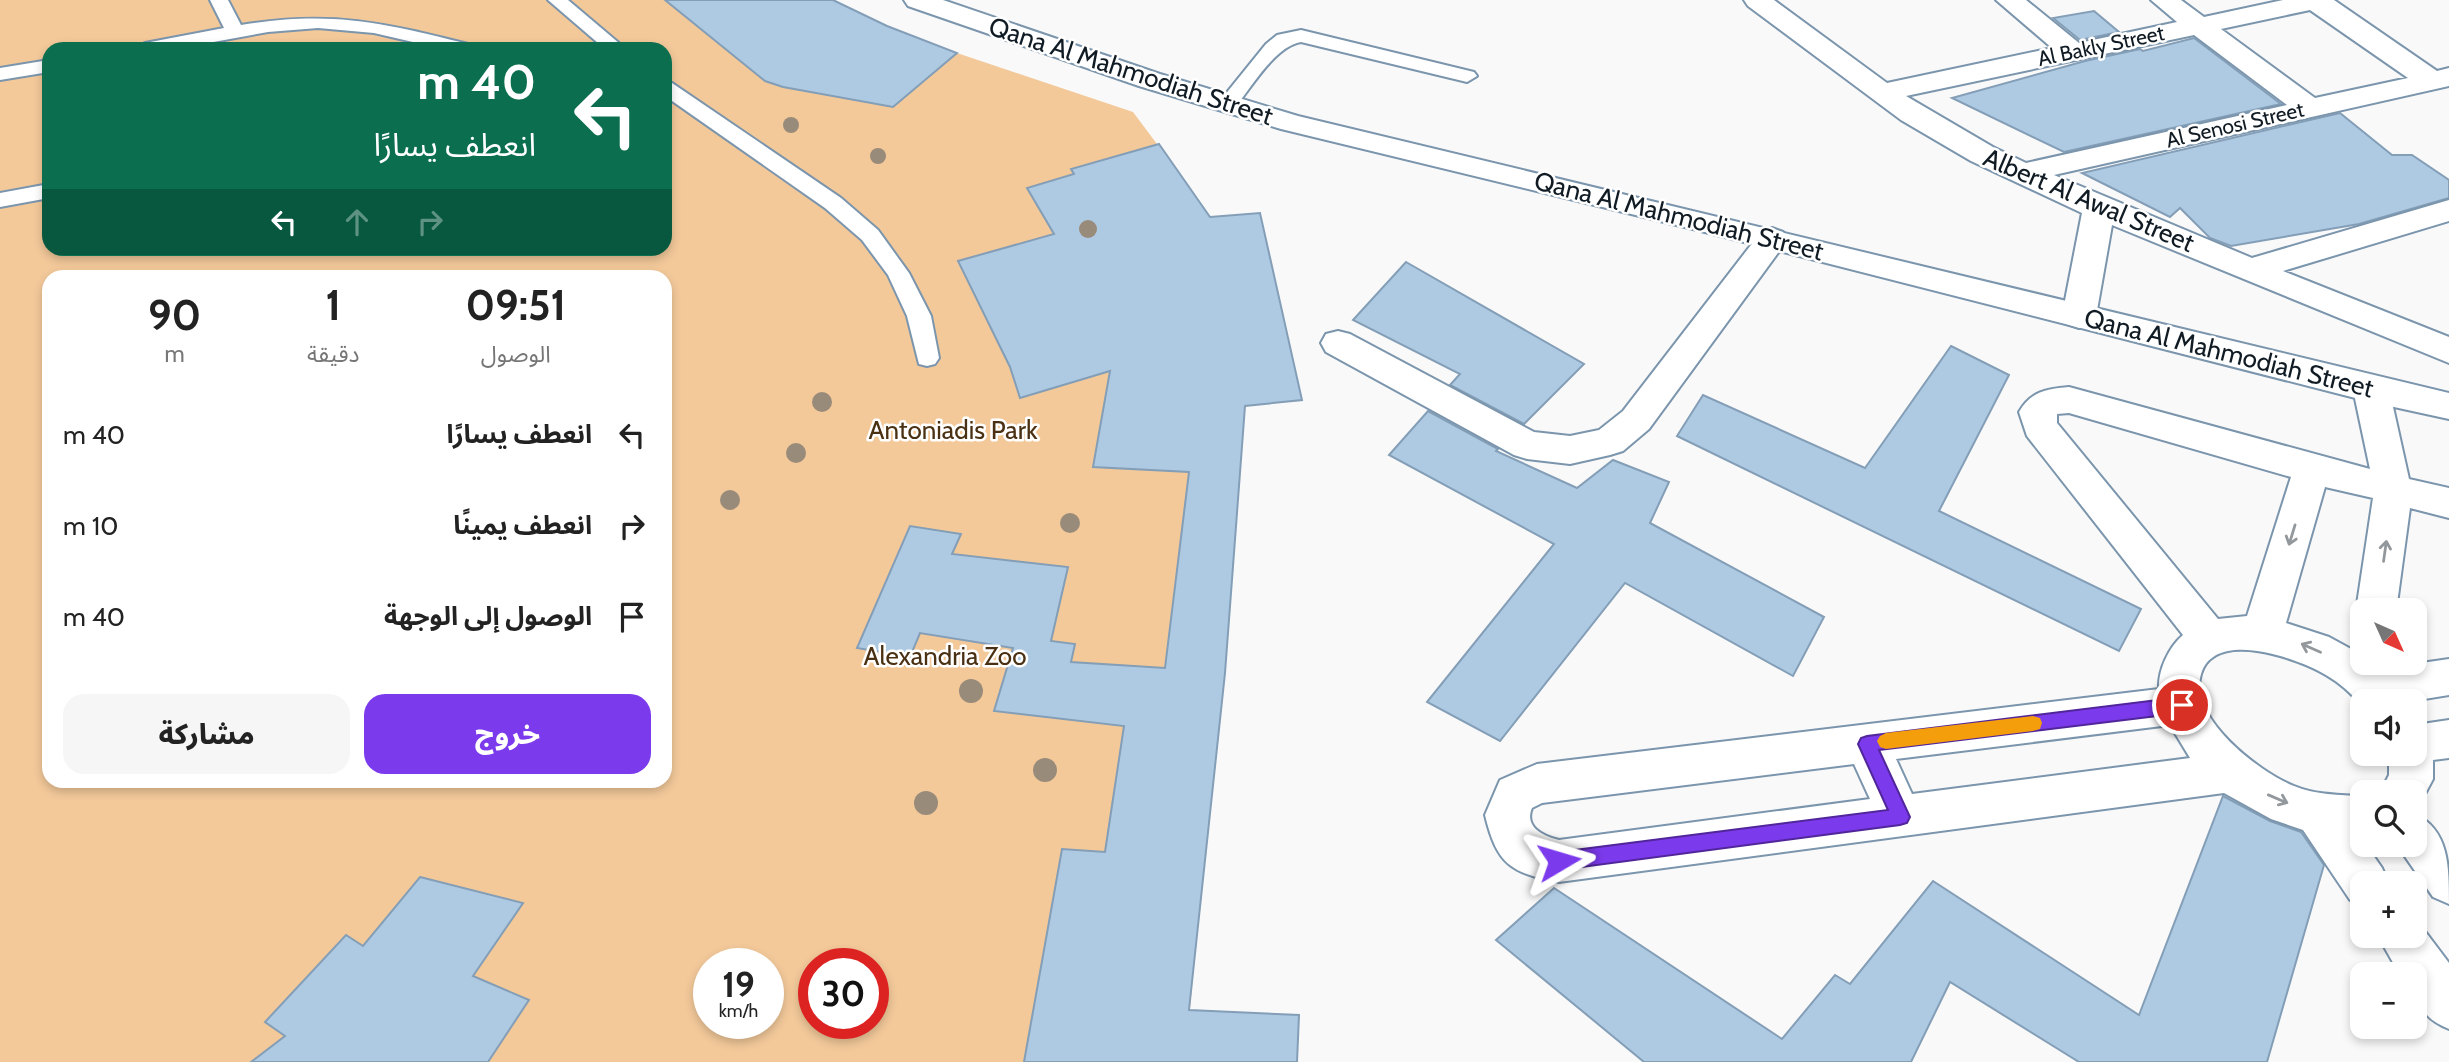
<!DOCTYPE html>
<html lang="ar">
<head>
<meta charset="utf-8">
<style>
  body { margin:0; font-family:Cabin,"Noto Sans Arabic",sans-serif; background:#f6f6f6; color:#222; direction:rtl; height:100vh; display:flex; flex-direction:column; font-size:26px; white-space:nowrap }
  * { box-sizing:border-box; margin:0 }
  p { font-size:23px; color:#767676 }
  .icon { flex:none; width:38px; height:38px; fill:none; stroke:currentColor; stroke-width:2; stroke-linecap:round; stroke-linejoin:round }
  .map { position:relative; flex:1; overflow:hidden; direction:ltr }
  .side { position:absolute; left:42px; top:270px; width:630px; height:518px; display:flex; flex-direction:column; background:#fff; border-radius:21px; box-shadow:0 4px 10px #0003; direction:rtl }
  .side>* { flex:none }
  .guide { position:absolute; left:42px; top:42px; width:630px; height:214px; border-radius:21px; box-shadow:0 4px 10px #0003; direction:rtl; background:#0b6e4f; color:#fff; overflow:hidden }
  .needle { width:46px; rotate:135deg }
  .buttons { position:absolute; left:2350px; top:598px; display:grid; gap:14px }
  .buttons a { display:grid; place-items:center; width:77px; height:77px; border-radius:14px; background:#fff; box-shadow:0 4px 10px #0003; font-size:35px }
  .speed { position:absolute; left:693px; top:948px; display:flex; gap:14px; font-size:35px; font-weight:700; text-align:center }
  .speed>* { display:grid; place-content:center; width:91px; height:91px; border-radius:50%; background:#fff; box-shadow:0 4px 10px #0003; line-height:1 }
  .speed small { font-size:18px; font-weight:400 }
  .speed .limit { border:10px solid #d22; background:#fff; color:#111 }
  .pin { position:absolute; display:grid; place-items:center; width:60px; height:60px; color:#fff; margin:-30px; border:4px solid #fff; border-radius:50%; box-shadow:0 2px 7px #0007 }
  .me { position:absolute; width:77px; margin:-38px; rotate:83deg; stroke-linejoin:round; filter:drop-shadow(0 0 5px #0008) }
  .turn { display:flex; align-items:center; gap:24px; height:147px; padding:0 21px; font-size:32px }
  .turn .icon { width:91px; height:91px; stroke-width:2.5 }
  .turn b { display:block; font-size:49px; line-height:60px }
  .lanes { display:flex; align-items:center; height:66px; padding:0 21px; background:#0003; justify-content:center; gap:35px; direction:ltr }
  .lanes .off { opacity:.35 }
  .eta { display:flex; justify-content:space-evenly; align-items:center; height:119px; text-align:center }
  .eta b { font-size:42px; font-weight:800; line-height:49px }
  .primary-button { display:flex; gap:14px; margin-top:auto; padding:14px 21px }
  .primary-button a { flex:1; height:80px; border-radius:21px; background:#7c3aed; color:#fff; font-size:28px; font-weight:800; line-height:80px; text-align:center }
  .primary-button a+a { background:#f6f6f6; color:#222 }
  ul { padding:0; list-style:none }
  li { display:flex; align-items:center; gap:21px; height:91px; padding:0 21px }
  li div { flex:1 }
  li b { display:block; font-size:26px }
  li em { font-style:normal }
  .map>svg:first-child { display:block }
  .green { fill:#f3c99a; fill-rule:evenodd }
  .building { fill:#aecae3; stroke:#839eb6; stroke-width:2 }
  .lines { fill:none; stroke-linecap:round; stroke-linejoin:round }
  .service-casing { stroke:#7b95ad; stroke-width:4 }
  .minor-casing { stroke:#7b95ad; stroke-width:4 }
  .secondary-casing { stroke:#7b95ad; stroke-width:4 }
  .service { fill:#fff; fill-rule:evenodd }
  .minor { fill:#fff; fill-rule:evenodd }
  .secondary { fill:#fff; fill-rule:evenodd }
  .tree { fill:#998b7a }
  .oneway { stroke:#93989c }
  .route { fill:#7c3aed; stroke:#51269a; stroke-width:2 }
  .slow { fill:#f59e0b }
  .labels { text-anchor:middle; stroke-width:5; stroke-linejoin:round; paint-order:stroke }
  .far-street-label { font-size:21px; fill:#101b24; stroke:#fff }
  .street-label { font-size:26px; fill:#101b24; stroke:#fff }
  .park-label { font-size:26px; fill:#4a3113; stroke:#fff }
</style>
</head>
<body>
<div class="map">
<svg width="2449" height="1062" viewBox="0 0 2449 1062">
  <rect width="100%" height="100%" fill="#f9f9f9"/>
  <path class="green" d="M0,0H833L889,27L957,53L1133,112L1190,188L1207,825L1185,1062H0ZM49,49H665V248H49ZM49,276H665V780H49ZM709,964H768V1024H709ZM814,964H873V1024H814Z"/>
  <path class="building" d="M665,0H833L887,26L957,53L893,107L783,87L765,81Z
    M2094,11L2119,32L2080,40L2053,18Z
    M2194,38L2281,104L2064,152L1952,98L2085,61L2140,49L2143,51Z
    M2340,113L2392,155H2412L2449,180V198L2359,224L2231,246L2210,238L2180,208L2170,217L2082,173Z
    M1159,144L1210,217L1260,213L1302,400L1245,406L1225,673L1189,1010L1299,1015L1297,1062H1024L1062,849L1105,852L1124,726L994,711L1013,648L920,633L910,657L857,648L910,526L961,534L952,554L1068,567L1051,641L1075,644L1071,662L1165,668L1189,472L1093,467L1110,371L1020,398L1010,367L958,261L1054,234L1027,188L1074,174L1071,169Z
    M1406,262L1584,364L1524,424L1450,385L1460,374L1353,320Z
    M1951,346L2009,375L1939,511L2141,609L2119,651L1677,436L1703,395L1865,468Z
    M1428,411L1498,449L1496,451L1577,488L1613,460L1669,482L1650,523L1824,617L1793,676L1625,583L1500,741L1427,702L1554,544L1389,455Z
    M2223,796L2270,821L2301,832L2324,865L2267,1062H2079L1950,982L1911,1062H1644L1496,940L1554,888L1782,1039L1835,975L1850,984L1933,881L2139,1015Z
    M420,877L523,903L473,976L529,1000L488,1062H251L285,1036L265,1022L346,935L363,946Z"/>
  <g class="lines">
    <defs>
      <path id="service" d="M210,0H228L241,25C332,10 384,23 472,45L474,49H443L374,33L318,28L268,32L175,49H136L145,43L224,28Z
        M548,0H568L626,49H605Z
        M1301,30L1474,72L1477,76L1467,82L1301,42C1275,46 1250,89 1234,109H1220L1217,105L1220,101L1266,44L1277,35Z
        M49,60V72L0,80V68Z
        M665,81L672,83L841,198L878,230L909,273L931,316L939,358L935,364L927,366L919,364L907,316L888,275L862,240L825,208L665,96Z
        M49,184V198L0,207V193Z"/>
      <path id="minor" d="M1744,0H1774L1887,83L2052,48L1996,0H2026L2079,43L2177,22L2151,0H2181L2204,17L2283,0H2334L2437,71L2449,68V86L2054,175L2252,258L2449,200V221L2283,271L2449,337V363L2112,225L2096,316L2091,324L2079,328L2067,324L2062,316L2082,213L1971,161L1901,120L1748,6ZM2310,10L2408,78L2315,98L2221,29ZM2194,35L2287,105L2026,163L1993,147L1906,96Z
        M1772,228L1783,232L1788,239L1783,246L1649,429L1623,451L1610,455L1570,464L1527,459L1514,455L1326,352L1321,343L1326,334L1338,331L1350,334L1534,432L1570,436L1599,430L1623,411L1761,232Z
        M2371,376L2384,380L2389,389L2409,479L2449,488V518L2410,508L2396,611H2362V623L2356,611L2373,498L2325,487L2286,623L2329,637L2362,655V663H2374L2380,669L2449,659V695L2406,702H2362V706C2352,694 2340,683 2326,675C2299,659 2215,628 2201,674C2188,718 2259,772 2294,786C2316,795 2339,795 2362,796V836L2360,837L2362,845H2366L2382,868L2389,884H2362V905L2350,900L2303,830L2271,819L2224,793L1559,882C1510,873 1497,864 1485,815L1500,780L1537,764L2159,689C2158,670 2169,647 2183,635L2027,436L2019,412C2031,391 2047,389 2069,387L2370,469L2353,389L2358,380ZM2069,413L2291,477L2247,616L2218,619L2057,423V414ZM2170,725L2190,758L1912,794L1896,759ZM1854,764L1870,799L1559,840C1543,836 1524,827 1532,808L1542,803Z
        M2449,720V758L2433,760V779L2418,807L2415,808V793H2380L2389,775V754H2415V725Z
        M2415,814C2449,830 2449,866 2449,904L2433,897L2397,845H2415Z
        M2415,918L2449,963V1029C2422,1018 2415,1003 2415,975H2400L2378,936H2415Z"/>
      <path id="secondary" d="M904,0H943L1160,74L1298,116L2449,393V419L2371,402L1697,230L1281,129L1139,86L908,6Z"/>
    </defs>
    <use href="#service" class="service-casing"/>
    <use href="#minor" class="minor-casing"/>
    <use href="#secondary" class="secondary-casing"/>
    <use href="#service" class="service"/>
    <use href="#minor" class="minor"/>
    <use href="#secondary" class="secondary"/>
  </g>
  <g class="tree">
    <circle cx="791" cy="125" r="8"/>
    <circle cx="878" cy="156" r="8"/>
    <circle cx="1088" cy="229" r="9"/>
    <circle cx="822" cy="402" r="10"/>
    <circle cx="796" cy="453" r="10"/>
    <circle cx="730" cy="500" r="10"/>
    <circle cx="1070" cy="523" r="10"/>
    <circle cx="971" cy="691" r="12"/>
    <circle cx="1045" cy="770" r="12"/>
    <circle cx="926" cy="803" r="12"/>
  </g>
  <defs><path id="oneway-shaft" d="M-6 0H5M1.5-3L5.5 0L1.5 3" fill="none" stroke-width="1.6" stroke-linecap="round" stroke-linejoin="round" transform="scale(1.75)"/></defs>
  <g class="oneway">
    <use href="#oneway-shaft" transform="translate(2292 535) rotate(107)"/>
    <use href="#oneway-shaft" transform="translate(2385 551) rotate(-82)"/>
    <use href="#oneway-shaft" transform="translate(2311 648) rotate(-156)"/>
    <use href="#oneway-shaft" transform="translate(2278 799) rotate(23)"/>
  </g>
  <path class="route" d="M2182,697L2188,700L2191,705L2188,710L2182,713L1879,750L1910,817L1907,823L1900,825L1559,870L1553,867L1550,861L1553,855L1559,852L1888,810L1858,744L1861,738L1867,736Z"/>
  <path class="slow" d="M2033,716L2040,718L2042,723L2040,729L2033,731L1886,749L1880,747L1877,741L1880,736L1886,733Z"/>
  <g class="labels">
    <g class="far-street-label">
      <text transform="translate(2101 46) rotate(-12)" y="7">Al Bakly Street</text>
      <text transform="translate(2235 125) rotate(-13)" y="7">Al Senosi Street</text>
    </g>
    <g class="street-label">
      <text transform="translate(1131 71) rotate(18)" y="9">Qana Al Mahmodiah Street</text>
      <text transform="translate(2089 200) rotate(23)" y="9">Albert Al Awal Street</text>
      <text transform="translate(1679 216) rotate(14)" y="9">Qana Al Mahmodiah Street</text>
      <text transform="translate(2229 353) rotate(14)" y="9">Qana Al Mahmodiah Street</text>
    </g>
    <g class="park-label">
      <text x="953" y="439">Antoniadis Park</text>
      <text x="945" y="665">Alexandria Zoo</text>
    </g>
  </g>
</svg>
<div class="buttons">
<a><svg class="needle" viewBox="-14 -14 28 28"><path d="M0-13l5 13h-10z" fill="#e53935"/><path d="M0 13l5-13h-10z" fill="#767676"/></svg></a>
<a><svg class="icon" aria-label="sound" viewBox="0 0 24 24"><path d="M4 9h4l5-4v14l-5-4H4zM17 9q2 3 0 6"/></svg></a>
<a><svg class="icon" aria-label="search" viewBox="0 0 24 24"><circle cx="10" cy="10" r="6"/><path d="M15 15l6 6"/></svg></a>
<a>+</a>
<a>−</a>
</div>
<div class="speed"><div>19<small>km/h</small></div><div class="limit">30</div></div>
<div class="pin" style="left:2182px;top:705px;background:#d93025"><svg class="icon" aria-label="arrive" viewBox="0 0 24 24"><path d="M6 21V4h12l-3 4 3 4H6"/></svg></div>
<svg class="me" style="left:1559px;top:861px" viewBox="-20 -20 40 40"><path d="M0-17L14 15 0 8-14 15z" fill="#7c3aed" stroke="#fff" stroke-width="4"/></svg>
<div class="guide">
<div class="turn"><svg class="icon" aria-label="left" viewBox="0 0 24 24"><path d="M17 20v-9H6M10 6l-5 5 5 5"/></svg><div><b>40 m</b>انعطف يسارًا</div></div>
<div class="lanes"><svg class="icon" aria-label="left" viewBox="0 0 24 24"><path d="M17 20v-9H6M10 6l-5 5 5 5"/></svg><svg class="icon off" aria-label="ahead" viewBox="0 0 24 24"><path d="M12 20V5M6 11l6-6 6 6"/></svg><svg class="icon off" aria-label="right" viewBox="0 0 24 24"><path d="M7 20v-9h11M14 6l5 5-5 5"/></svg></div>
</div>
<section class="side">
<div class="eta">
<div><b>09:51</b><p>الوصول</p></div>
<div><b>1</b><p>دقيقة</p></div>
<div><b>90</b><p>m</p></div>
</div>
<ul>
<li><svg class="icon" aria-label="left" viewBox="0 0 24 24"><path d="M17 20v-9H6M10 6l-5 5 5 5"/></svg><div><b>انعطف يسارًا</b></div><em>40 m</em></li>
<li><svg class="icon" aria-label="right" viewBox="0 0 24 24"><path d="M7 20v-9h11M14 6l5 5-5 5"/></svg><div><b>انعطف يمينًا</b></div><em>10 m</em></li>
<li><svg class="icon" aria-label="arrive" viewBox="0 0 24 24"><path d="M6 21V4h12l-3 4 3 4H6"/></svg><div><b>الوصول إلى الوجهة</b></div><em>40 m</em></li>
</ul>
<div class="primary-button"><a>خروج</a><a>مشاركة</a></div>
</section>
</div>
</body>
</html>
